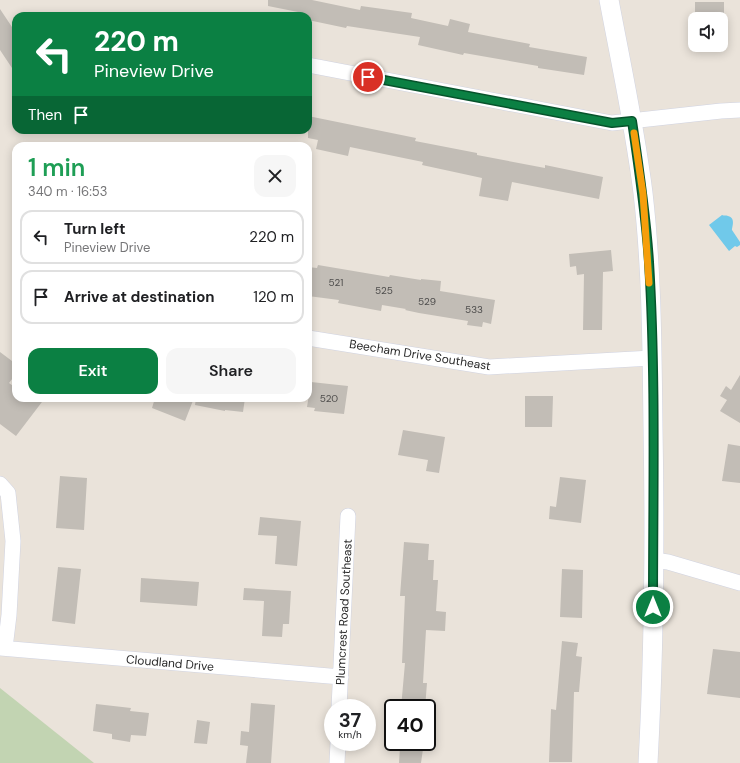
<!DOCTYPE html>
<html lang="en">
<head>
<meta charset="utf-8">
<style>
  body { margin:0; font-family:"DM Sans",sans-serif; background:#f6f6f6; color:#202124; height:100vh; display:flex; flex-direction:column; font-size:15px; white-space:nowrap }
  * { box-sizing:border-box; margin:0 }
  p { font-size:13px; color:#757577 }
  .icon { flex:none; width:22px; height:22px; fill:none; stroke:currentColor; stroke-width:2; stroke-linecap:round; stroke-linejoin:round }
  .map { position:relative; flex:1; overflow:hidden }
  .side { position:absolute; left:12px; top:142px; width:300px; height:260px; display:flex; flex-direction:column; background:#fff; border-radius:12px; box-shadow:0 2px 10px #0003 }
  .side>* { flex:none }
  .guide { position:absolute; left:12px; top:12px; width:300px; height:122px; border-radius:12px; box-shadow:0 2px 10px #0003; background:#0b8043; color:#fff; overflow:hidden }
  .controls { position:absolute; left:688px; top:12px; display:grid; gap:8px }
  .controls a { display:grid; place-items:center; width:40px; height:40px; border-radius:8px; background:#fff; box-shadow:0 2px 10px #0003; font-size:20px }
  .speed { position:absolute; left:324px; top:699px; display:flex; gap:8px; font-size:20px; font-weight:700; text-align:center }
  .speed>* { display:grid; place-content:center; width:52px; height:52px; border-radius:50%; background:#fff; box-shadow:0 2px 10px #0003; line-height:1 }
  .speed small { font-size:10px; font-weight:400 }
  .speed .limit { border:2px solid #111; border-radius:6px; background:#fff; color:#111 }
  .pin { position:absolute; display:grid; place-items:center; width:34px; height:34px; color:#fff; margin:-17px; border:2px solid #fff; border-radius:50%; box-shadow:0 1px 4px #0007 }
  .me { position:absolute; width:44px; margin:-22px; rotate:0deg; stroke-linejoin:round; filter:drop-shadow(0 0 3px #0008) }
  .turn { display:flex; align-items:center; gap:14px; height:84px; padding:0 16px; font-size:18px }
  .turn .icon { width:52px; height:52px; stroke-width:2.5 }
  .turn b { display:block; font-size:28px; line-height:34px }
  .then { display:flex; align-items:center; height:38px; padding:0 16px; background:#0003; gap:8px; font-size:15px }
  .round { display:grid; place-items:center; flex:none; width:42px; height:42px; border-radius:12px; background:#f6f6f6 }
  .head { display:flex; align-items:center; justify-content:space-between; height:68px; padding:0 16px }
  h1 { font-size:24px; font-weight:600; line-height:30px; color:#1e9e55 }
  .primary-button { display:flex; gap:8px; margin-top:auto; padding:8px 16px }
  .primary-button a { flex:1; height:46px; border-radius:12px; background:#0b8043; color:#fff; font-size:16px; font-weight:600; line-height:46px; text-align:center }
  .primary-button a+a { background:#f6f6f6; color:#202124 }
  ul { padding:0; list-style:none }
  li { display:flex; align-items:center; gap:12px; height:54px; margin:0 8px 6px; padding:0 8px; border:2px solid #e0e0e0; border-radius:12px }
  li div { flex:1 }
  li b { display:block; font-size:15px }
  li em { font-style:normal }
  .map>svg:first-child { display:block }
  .cemetery { fill:#c2d4b2 }
  .water { fill:#70c9ea }
  .building { fill:#c2bdb6 }
  .lines { fill:none; stroke-linecap:round; stroke-linejoin:round }
  .minor-casing { stroke:#d0d3e1; stroke-width:16 }
  .tertiary-casing { stroke:#d0d3e1; stroke-width:20 }
  .minor { stroke:#fff; stroke-width:15 }
  .tertiary { stroke:#fff; stroke-width:19 }
  .route-casing { stroke:#07532c; stroke-width:10 }
  .route { stroke:#0b8043; stroke-width:7 }
  .slow { stroke:#f59e0b; stroke-width:7 }
  .labels { text-anchor:middle; stroke-width:3; stroke-linejoin:round; paint-order:stroke }
  .number-label { font-size:10px; fill:#4e4d4c }
  .street-label { font-size:12px; fill:#282828; stroke:#fff }
</style>
</head>
<body>
<div class="map">
<svg width="740" height="763" viewBox="0 0 740 763">
  <rect width="100%" height="100%" fill="#eae3da"/>
  <path class="cemetery" d="M0,688L94,763H0Z"/>
  <path class="water" d="M722,215C724,216 726,215 728,216C736,218 732,227 732,230L740,242V245L737,247L735,246L729,251L709,225Z"/>
  <path class="building" d="M268,0H312L360,10L361,6L412,13L411,18L448,26L450,19L470,24L468,32L530,44L529,47L587,57L584,75L538,68V66L464,53L463,55L418,45L420,37L347,26L346,28L308,20V16H297L298,12L268,6Z
    M695,2H724V19H695Z
    M0,9L16,33V74L0,50Z
    M308,116L416,138L415,141L477,153V155L545,168V165L603,177L599,199L512,182L508,201L479,196L482,178L422,165L423,162L350,147L348,156L316,149L318,140L308,138Z
    M611,250L613,271L603,272L602,330H583L584,274L577,275L576,266L570,267L569,254Z
    M318,265L389,277L390,275L421,280V279L441,281L440,291L495,300L491,324L483,322L482,327L467,325L468,321L419,313L405,310L406,309L382,305L381,311L338,303L339,300L308,296V267L317,268Z
    M0,352L16,364V374L9,383L16,388V398H45L16,436L0,424Z
    M740,375V423L720,411L727,400L720,396L726,386L731,390Z
    M311,382L348,386L344,414L314,411L315,408L307,407Z
    M525,396H553L552,427H525Z
    M155,398H194L185,421L152,408Z
    M196,398H245L243,412L225,410V411L195,405Z
    M403,430L445,437L439,473L426,471L428,460L398,455Z
    M728,444L740,446V483L722,481Z
    M60,476L87,478L84,530L56,528Z
    M560,477L586,480L581,523L549,519L550,506L556,507Z
    M260,517L301,521L297,566L275,564L277,536L258,535Z
    M404,542L429,544L428,560H434L433,580H438L436,611L446,612L445,631L426,630L423,683H427L425,708H401L405,663H402L405,596H400Z
    M58,567L81,569L75,624L52,621Z
    M562,569L583,570L582,618L560,617Z
    M141,578L199,582L197,606L140,602Z
    M244,588L291,591L289,624H283L282,637L262,636L264,601L243,600Z
    M562,641L578,643L576,656L582,657L579,692H574L572,762H549L551,709L556,710Z
    M713,649L740,652V698L707,694Z
    M251,703L275,705L271,763H246L248,746L240,745L241,731L249,732Z
    M96,704L131,708L130,711L149,713L146,736L131,735L130,742L112,739V734L93,731Z
    M197,720L210,722L207,744L194,743Z
    M400,747L423,749L421,763H399Z"/>
  <g class="lines">
    <defs>
      <path id="minor" d="M308,65L612,123L721,111L740,110
        M308,338L489,367L652,358
        M0,484L8,493L13,541L9,615L5,648
        M653,560L668,562L740,583
        M0,648L341,677
        M339,708L348,516
        M337,763L338,742"/>
      <path id="tertiary" d="M609,0C621,64 635,128 643,193C652,271 652,350 653,428C655,540 654,652 648,763"/>
    </defs>
    <use href="#minor" class="minor-casing"/>
    <use href="#tertiary" class="tertiary-casing"/>
    <use href="#minor" class="minor"/>
    <use href="#tertiary" class="tertiary"/>
  </g>
  <g class="lines">
    <defs>
      <path id="route" d="M368,77L612,123L632,121C639,168 646,215 649,262C656,377 653,492 653,607"/>
    </defs>
    <use href="#route" class="route-casing"/>
    <use href="#route" class="route"/>
    <path class="slow" d="M634,133L643,194L649,283"/>
  </g>
  <g class="labels">
    <g class="number-label">
      <text x="336" y="286">521</text>
      <text x="384" y="294">525</text>
      <text x="427" y="305">529</text>
      <text x="474" y="313">533</text>
      <text x="329" y="402">520</text>
    </g>
    <g class="street-label">
      <text transform="translate(420 355) rotate(9)" y="4">Beecham Drive Southeast</text>
      <text transform="translate(344 612) rotate(-87)" y="4">Plumcrest Road Southeast</text>
      <text transform="translate(170 663) rotate(5)" y="4">Cloudland Drive</text>
    </g>
  </g>
</svg>
<div class="controls">
<a><svg class="icon" aria-label="sound" viewBox="0 0 24 24"><path d="M4 9h4l5-4v14l-5-4H4zM17 9q2 3 0 6"/></svg></a>
</div>
<div class="speed"><div>37<small>km/h</small></div><div class="limit">40</div></div>
<div class="pin" style="left:368px;top:77px;background:#d93025"><svg class="icon" aria-label="arrive" viewBox="0 0 24 24"><path d="M6 21V4h12l-3 4 3 4H6"/></svg></div>
<svg class="me" style="left:653px;top:607px" viewBox="-20 -20 40 40"><circle r="17" fill="#0b8043" stroke="#fff" stroke-width="3"/><path d="M0-11L8 9 0 5-8 9z" fill="#fff"/></svg>
<div class="guide">
<div class="turn"><svg class="icon" aria-label="left" viewBox="0 0 24 24"><path d="M17 20v-9H6M10 6l-5 5 5 5"/></svg><div><b>220 m</b>Pineview Drive</div></div>
<div class="then">Then<svg class="icon" aria-label="arrive" viewBox="0 0 24 24"><path d="M6 21V4h12l-3 4 3 4H6"/></svg></div>
</div>
<section class="side">
<div class="head"><div><h1>1 min</h1><p>340 m · 16:53</p></div><a class="round"><svg class="icon" aria-label="close" viewBox="0 0 24 24"><path d="M6 6l12 12M18 6L6 18"/></svg></a></div>
<ul>
<li><svg class="icon" aria-label="left" viewBox="0 0 24 24"><path d="M17 20v-9H6M10 6l-5 5 5 5"/></svg><div><b>Turn left</b><p>Pineview Drive</p></div><em>220 m</em></li>
<li><svg class="icon" aria-label="arrive" viewBox="0 0 24 24"><path d="M6 21V4h12l-3 4 3 4H6"/></svg><div><b>Arrive at destination</b></div><em>120 m</em></li>
</ul>
<div class="primary-button"><a>Exit</a><a>Share</a></div>
</section>
</div>
</body>
</html>
